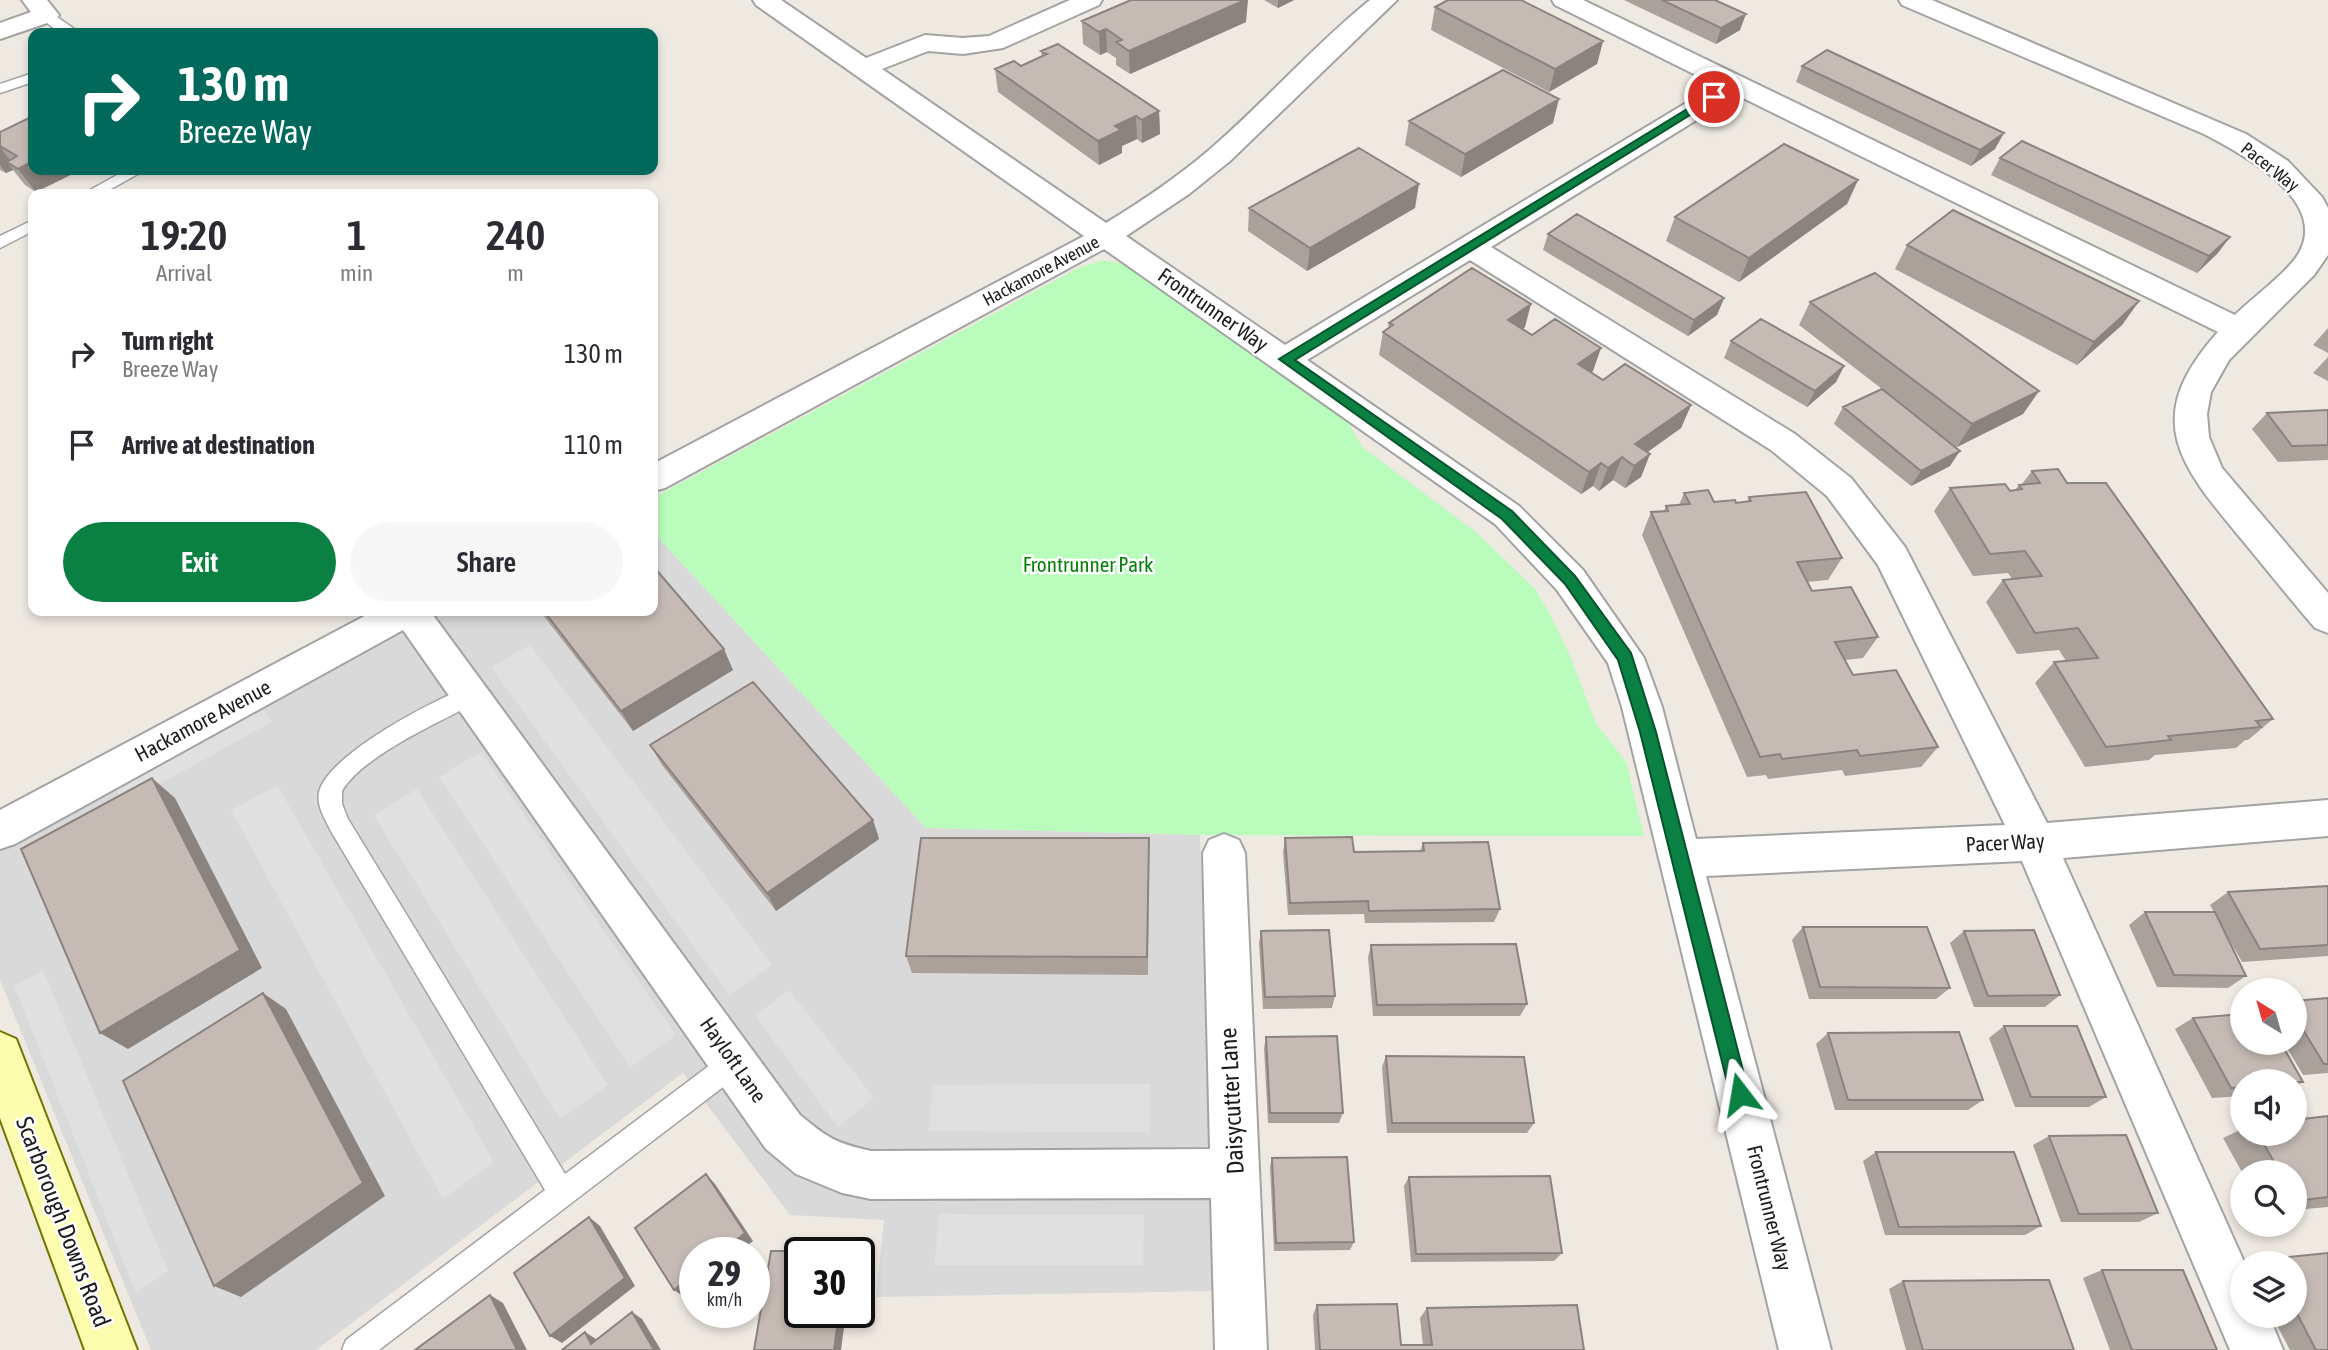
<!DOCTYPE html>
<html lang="en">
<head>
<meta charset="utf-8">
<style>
  body { margin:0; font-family:"Asap Condensed",sans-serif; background:#f7f7f7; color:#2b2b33; height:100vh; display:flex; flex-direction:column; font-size:26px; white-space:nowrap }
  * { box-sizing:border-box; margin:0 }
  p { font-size:23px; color:#7c7c81 }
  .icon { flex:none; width:38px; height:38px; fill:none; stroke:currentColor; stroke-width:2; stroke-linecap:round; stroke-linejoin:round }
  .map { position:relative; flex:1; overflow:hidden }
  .drawer { position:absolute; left:28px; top:189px; width:630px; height:427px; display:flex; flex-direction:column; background:#fff; border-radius:14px; box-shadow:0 4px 10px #0003 }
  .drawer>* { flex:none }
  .top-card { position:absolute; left:28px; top:28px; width:630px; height:147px; border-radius:14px; box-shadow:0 4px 10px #0003; background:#00695c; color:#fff; overflow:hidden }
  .needle { width:46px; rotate:323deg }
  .fabs { position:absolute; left:2230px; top:978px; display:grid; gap:14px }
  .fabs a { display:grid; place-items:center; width:77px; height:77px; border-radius:50%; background:#fff; box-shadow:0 4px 10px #0003; font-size:35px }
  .speed { position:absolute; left:679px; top:1237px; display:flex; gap:14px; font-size:35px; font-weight:700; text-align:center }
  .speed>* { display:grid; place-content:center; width:91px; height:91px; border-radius:50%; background:#fff; box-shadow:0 4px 10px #0003; line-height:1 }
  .speed small { font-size:18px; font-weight:400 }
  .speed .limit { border:4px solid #111; border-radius:10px; background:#fff; color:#111 }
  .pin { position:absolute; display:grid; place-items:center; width:60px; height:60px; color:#fff; margin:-30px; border:4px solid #fff; border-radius:50%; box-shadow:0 2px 7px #0007 }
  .me { position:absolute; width:77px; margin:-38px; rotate:346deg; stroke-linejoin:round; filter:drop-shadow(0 0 5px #0008) }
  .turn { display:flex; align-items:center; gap:24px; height:147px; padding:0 35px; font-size:32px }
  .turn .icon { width:91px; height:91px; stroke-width:2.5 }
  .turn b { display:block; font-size:49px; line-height:60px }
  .eta { display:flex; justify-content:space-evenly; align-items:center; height:119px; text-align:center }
  .eta b { font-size:42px; font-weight:600; line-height:49px }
  .primary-button { display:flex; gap:14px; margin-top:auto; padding:14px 35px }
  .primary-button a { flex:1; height:80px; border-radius:42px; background:#0b8043; color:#fff; font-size:28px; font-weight:600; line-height:80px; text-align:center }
  .primary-button a+a { background:#f7f7f7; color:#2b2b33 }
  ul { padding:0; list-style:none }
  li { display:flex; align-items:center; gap:21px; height:91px; padding:0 35px }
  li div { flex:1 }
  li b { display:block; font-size:26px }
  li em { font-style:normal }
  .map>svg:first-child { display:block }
  .residential { fill:#dad9d9 }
  .park { fill:#bafcbc }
  .parking { fill:#e0e0e0 }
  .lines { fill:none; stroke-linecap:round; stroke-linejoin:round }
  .lane-casing { stroke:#a3a3a3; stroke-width:3 }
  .street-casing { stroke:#a3a3a3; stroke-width:4 }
  .secondary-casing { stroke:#707600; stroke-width:4 }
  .lane { fill:#fff; fill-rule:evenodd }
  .street { fill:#fff; fill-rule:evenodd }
  .secondary { fill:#fdfdb0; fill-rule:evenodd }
  .wall { fill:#aaa19b }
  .shaded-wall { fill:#8b837e }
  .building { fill:#c6bbb4; stroke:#8b837e; stroke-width:2 }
  .route { fill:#0b8043; stroke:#07532c; stroke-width:2 }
  .labels { text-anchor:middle; stroke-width:5; stroke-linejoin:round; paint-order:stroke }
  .far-street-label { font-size:18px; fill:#1c1c1c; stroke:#fff }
  .street-label { font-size:21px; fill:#1c1c1c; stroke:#fff }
  .park-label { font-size:21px; fill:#058008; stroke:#fff }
  .near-street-label { font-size:24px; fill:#1c1c1c; stroke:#fff }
</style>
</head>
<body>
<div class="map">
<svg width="2328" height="1350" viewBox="0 0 2328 1350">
  <rect width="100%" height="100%" fill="#eee9e1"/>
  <path class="residential" d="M653,532L926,828L1200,835L1216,1291L876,1297L884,1220L790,1215L683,1073L316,1350H151L0,980V845L427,611H653Z"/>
  <path class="park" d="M1103,260L1132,266L1346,418L1362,447L1477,533L1535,589L1551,616L1570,656L1596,723L1626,762L1644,836L1200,835L926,828L653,532V498L1078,268Z"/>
  <path class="parking" d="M530,645L772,965L729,995L491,667Z
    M262,706L272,722L123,804L115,786Z
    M481,752L676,1035L630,1067L439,777Z
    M277,785L494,1162L443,1199L231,810Z
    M417,789L608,1085L560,1119L374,815Z
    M43,970L168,1271L136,1293L14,986Z
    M789,990L874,1098L838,1127L755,1016Z
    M1150,1084L1149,1132L929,1131L933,1085Z
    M940,1214L1144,1215L1143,1265H934Z"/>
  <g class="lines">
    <defs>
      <path id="lane" d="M47,11C52,13 75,29 79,33C60,33 52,30 40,15Z
        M33,73V82L0,93V84Z
        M126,170H145L102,194H83Z
        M33,220V231L0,248V236Z
        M469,687L477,690L480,696L477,702C440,722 362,756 342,791V804L348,819L565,1174L726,1053L735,1050L744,1053L748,1062L744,1071L379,1350H342L346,1340L545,1190L332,833C326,821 316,806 319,792C328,755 434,699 469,687Z"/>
      <path id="street" d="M22,0H47L59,15L56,20L0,39V23L31,12Z
        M753,0H781L866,58L925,35L963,38L989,36L1070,0H1102L1099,5L1003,48L963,54L928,51L882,69L1106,223C1142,201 1176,178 1208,151C1264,103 1312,47 1370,0H1397L1230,161L1189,194L1126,236L1285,345L1716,85L1555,5L1552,0H1583L2235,315C2252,298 2290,271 2300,251C2327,198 2240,153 2204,134L1902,5L1899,0H1932L2246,134L2288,161L2322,197L2328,208V255L2314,275L2229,360L2211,392L2207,414L2209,437L2222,468L2328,593V633L2315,628C2290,599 2267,570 2243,541C2179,464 2140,419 2218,332L1737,95L1491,247L1795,434L1851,478L1905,547L2047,823L2328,800V836L2063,858L2245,1264H2242V1316H2269L2283,1350H2230L2022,861L1706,876L1831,1350H1779L1622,707L1608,663L1557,590L1495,524L1104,249L665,488L653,491V464L1084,236L756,5ZM1470,260L1771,450L1827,496L1878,565L2005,825L1696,839L1662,707L1644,658L1583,570L1519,506L1307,360Z
        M374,611H430L800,1115C828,1138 835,1143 871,1151L1210,1149L1203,853L1209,840L1224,834L1239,840L1245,853L1267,1350H1215L1211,1198L871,1199L842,1193L796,1174L766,1149L403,630L15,844L0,849V810Z"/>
      <path id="secondary" d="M0,1032L16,1039L137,1350H85L0,1118Z"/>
    </defs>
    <use href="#lane" class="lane-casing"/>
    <use href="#street" class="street-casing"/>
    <use href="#secondary" class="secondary-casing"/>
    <use href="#lane" class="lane"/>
    <use href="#street" class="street"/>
    <use href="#secondary" class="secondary"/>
  </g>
  <path class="wall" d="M1264,0H1294L1278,8Z
    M1624,0H1715L1740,30L1716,44Z
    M1435,7L1603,41L1597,64L1549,92L1431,30Z
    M1082,21L1246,22L1130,74L1116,65V58L1107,52L1100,55L1083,44Z
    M1041,51L1159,111L1160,134L1142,143L1137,139L1122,146V153L1099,165L998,92L995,69L1021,66L1042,57Z
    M1802,66L1995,149L1971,166L1796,82Z
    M33,116L36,192L25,185L13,170L6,173L0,170V132Z
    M1409,121L1553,123L1461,177L1405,145Z
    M2000,158L2218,253L2197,273L1991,175Z
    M1858,180L1847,204L1739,282L1666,241L1675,217Z
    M1249,208H1415L1307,271L1248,231Z
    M1548,234L1724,298L1717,315L1688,336L1543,250Z
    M1907,245L2139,301L2122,325L2077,365L1895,269Z
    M1810,302L2039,391L2023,414L1957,447L1950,466L1911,486L1834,424L1843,407L1882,389L1799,325Z
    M1389,323L1525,327L1523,329L1593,371L1591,372L1603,380L1691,405L1681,428L1647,452L1650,454L1641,477L1625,488L1613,480L1599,491L1593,486L1581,494L1379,355L1383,332L1388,328Z
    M2328,328V353L2313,345Z
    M1731,341L1844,366L1836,382L1807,407L1724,358Z
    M2328,357V381L2313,373Z
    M2328,410V460L2278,462L2252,429L2267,413Z
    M2032,471L2067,483L2273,719L2248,740H2245L2236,748L2155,755L2149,760L2085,767L2035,683L2054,662L2066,661L2059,650L2017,654L1986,602L2003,580L2012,579L2008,573L1973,576L1934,511L1950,488L2015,490L2019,485L2022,484Z
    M1684,493L1714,502H1747L1749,497L1842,558L1828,580L1807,582L1812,591L1878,637L1863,658L1845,660L1853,675L1938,747L1921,767L1845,776L1842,770L1768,779L1766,775L1747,777L1642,535L1651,512L1664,511L1666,506L1679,505Z
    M540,611H653L733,670L633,731Z
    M650,745L873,820L879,839L776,911L662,765Z
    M1149,838L1148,975L912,973L906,956Z
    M1285,838L1354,852L1420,851L1423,843L1500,909L1494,922L1365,923L1364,914L1288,915L1283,852Z
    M2328,886V956L2242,962L2218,920L2246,976L2228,988L2157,987L2129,925L2145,912H2214L2210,905L2228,892Z
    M1803,927L1950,988L1936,999H1809L1792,940Z
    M1261,931L1335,996L1332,1008L1263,1009L1259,943Z
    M1964,931L2060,995L2045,1007H1974L1950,943Z
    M1371,945L1527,1004L1520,1016H1373L1368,957Z
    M2328,998V1073L2303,1075L2284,1043H2294V1001Z
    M2193,1018L2303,1082L2294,1087V1082H2242V1096L2212,1098L2175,1029Z
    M2004,1026L2106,1097L2089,1107H2015L1989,1038Z
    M1828,1033L1983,1100L1968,1110H1835L1816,1044Z
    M1266,1037L1343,1113L1339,1123H1268L1264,1048Z
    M1386,1056L1534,1123L1527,1133H1387L1382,1067Z
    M2328,1116V1207L2294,1210V1172H2242L2223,1138L2242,1129V1134H2294Z
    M2049,1136L2158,1213L2139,1222H2061L2033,1145Z
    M1876,1152L2041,1226L2025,1235H1885L1863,1161Z
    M1272,1158L1354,1242L1350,1250L1274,1251L1270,1167Z
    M1409,1177L1562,1253L1554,1261L1411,1262L1404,1186Z
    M2328,1253V1350H2290L2272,1316H2294V1264H2256L2268,1259Z
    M2102,1270L2217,1350H2110L2083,1278Z
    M1903,1281L2074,1350H1906L1889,1289Z
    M1317,1305L1401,1345H1423L1420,1318L1427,1308L1584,1350H1315L1313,1315Z"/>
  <path class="shaded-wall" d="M1245,0H1248L1246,22L1130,74L1129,51Z
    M1278,0H1294L1278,8Z
    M1746,14L1740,30L1716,44L1721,28Z
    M1106,29L1107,52L1100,55L1099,32Z
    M1603,41L1597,64L1549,92L1555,69Z
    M1559,99L1553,123L1461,177L1465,154Z
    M1159,111L1160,134L1142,143V120Z
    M1136,116L1137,139L1122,146V153L1099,165L1098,141L1115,126Z
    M2004,133L1995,149L1971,166L1980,150Z
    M0,147L15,167L7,162L13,170L6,173L0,165Z
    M33,161V170H81L36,192L18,169Z
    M1858,180L1847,204L1739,282L1749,258Z
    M1419,184L1415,208L1307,271L1310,248Z
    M2230,237L2218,253L2197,273L2209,256Z
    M1724,298L1717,315L1688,336L1694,320Z
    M2139,301L2122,325L2077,365L2094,342Z
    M1531,304L1525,327L1502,343L1508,320Z
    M1601,348L1593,371L1571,387L1578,364Z
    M1844,366L1836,382L1807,407L1815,391Z
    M2039,391L2023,414L1957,447L1972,424Z
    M1691,405L1681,428L1631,464L1635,444Z
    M1960,451L1950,466L1911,486L1921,471Z
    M1650,454L1641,477L1625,488L1634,466Z
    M1622,457L1613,480L1599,491L1608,468Z
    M1601,463L1593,486L1581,494L1589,472Z
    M724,649L733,670L633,731L621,711Z
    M152,778L175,798L262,968L128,1049L100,1033Z
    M873,820L879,839L776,911L767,893Z
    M263,993L286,1009L385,1196L241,1297L214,1286Z
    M706,1174L715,1184L753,1241L738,1253H720Z
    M589,1217L600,1226L635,1286L562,1343L550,1336Z
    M695,1273V1288L684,1297L674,1290Z
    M490,1295L503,1303L527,1350H517Z
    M632,1312L642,1319L661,1350H654Z
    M839,1312H846L841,1350H834Z
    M585,1332L596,1339L602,1350L591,1344Z"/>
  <path class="building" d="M1131,0H1245L1129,51L1116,42L1122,40L1106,29L1099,32L1082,21Z
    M1448,0H1521L1603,41L1555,69L1435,7Z
    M1662,0H1715L1746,14L1721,28Z
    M1058,44L1159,111L1142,120L1136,116L1115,126L1121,130L1098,141L995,69L1014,61L1021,66L1047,54L1041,51Z
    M1827,50L2004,133L1980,150L1802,66Z
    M1503,70L1559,99L1465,154L1409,121Z
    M33,116V161L18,169L7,162L17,156L0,146V132Z
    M2022,141L2230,237L2209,256L2000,158Z
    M1784,144L1858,180L1749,258L1675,217Z
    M1359,148L1419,184L1310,248L1249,208Z
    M1953,210L2139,301L2094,342L1907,245Z
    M1577,214L1724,298L1694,320L1548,234Z
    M1472,268L1531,304L1508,320L1532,335L1555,319L1601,348L1578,364L1603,380L1625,364L1691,405L1635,444L1650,454L1634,466L1622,457L1608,468L1601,463L1589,472L1383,332L1393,325L1389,323Z
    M1875,273L2039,391L1972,424L1810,302Z
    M1761,319L1844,366L1815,391L1731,341Z
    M1882,389L1960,451L1921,471L1843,407Z
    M2328,410V445L2292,446L2267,413Z
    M2058,469L2067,483H2106L2273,719L2256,721L2261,727L2168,736L2171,740L2106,747L2054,662L2098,658L2078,628L2035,633L2003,580L2042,576L2025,551L1990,554L1950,488L2005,484L2010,491L2022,489L2019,485L2040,483L2032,471Z
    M1708,490L1714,502L1735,500L1736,503L1751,501L1749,497L1806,492L1842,558L1797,562L1812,591L1851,587L1878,637L1835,642L1853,675L1896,670L1938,747L1860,756L1857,750L1782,759L1780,754L1760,757L1651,512L1668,511L1666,506L1690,504L1684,493Z
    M653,566L724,649L621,711L544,611H653Z
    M753,682L873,820L767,893L650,745Z
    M152,778L240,950L100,1033L21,849Z
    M1352,837L1354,852L1424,851L1423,843L1488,842L1500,909L1369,911L1368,901L1290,903L1285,838Z
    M921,838H1149L1147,957L906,956Z
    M2328,886V945L2260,949L2228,892Z
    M2145,912H2215L2246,976L2174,975Z
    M1803,927H1927L1950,988L1820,987Z
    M1329,930L1335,996L1265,997L1261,931Z
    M2034,930L2060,995L1988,996L1964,931Z
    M1516,944L1527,1004L1377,1005L1371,945Z
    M263,993L363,1183L214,1286L123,1081Z
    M2328,998V1064H2324L2294,1015V1001Z
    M2242,1014V1043H2281L2303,1082H2242V1087L2231,1088L2193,1018Z
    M2004,1026H2077L2106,1097H2031Z
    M1959,1032L1983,1100H1848L1828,1033Z
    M1337,1036L1343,1113H1270L1266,1037Z
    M1386,1056L1524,1057L1534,1123H1392Z
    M2328,1116V1197L2296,1201L2294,1198V1172H2280L2258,1134H2294V1120Z
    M2126,1135L2158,1213L2079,1214L2049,1136Z
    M1876,1152H2014L2041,1226L1899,1227Z
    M1347,1157L1354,1242L1276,1243L1272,1158Z
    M706,1174L745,1233L720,1253H695V1273L674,1290L635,1228Z
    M1550,1176L1562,1253L1416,1254L1409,1177Z
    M589,1217L625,1278L550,1336L514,1273Z
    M771,1251H847V1253H800V1312H839L834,1350H754Z
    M2328,1253V1350H2316L2294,1308V1264H2271L2268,1259Z
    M2102,1270H2183L2217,1350H2132Z
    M2049,1280L2074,1350H1923L1903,1281Z
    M490,1295L517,1350H415Z
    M1397,1304L1401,1345H1432L1427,1308L1577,1305L1584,1350H1320L1317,1305Z
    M632,1312L654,1350H562L585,1332L591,1344Z"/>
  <path class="route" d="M1710,95L1719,97L1295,360L1512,511L1575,576L1631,653L1656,732L1749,1094L1747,1101L1740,1103L1733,1101L1730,1094L1640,732L1618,660L1565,584L1502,519L1279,359Z"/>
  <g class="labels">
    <g class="far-street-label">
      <text transform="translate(2270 167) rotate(38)" y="6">Pacer Way</text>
      <text transform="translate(1041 271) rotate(-28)" y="6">Hackamore Avenue</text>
    </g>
    <g class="street-label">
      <text transform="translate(1213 310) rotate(35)" y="7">Frontrunner Way</text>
      <text transform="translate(203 721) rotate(-28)" y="7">Hackamore Avenue</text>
      <text transform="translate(2005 843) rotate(-3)" y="7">Pacer Way</text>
      <text transform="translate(733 1060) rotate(55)" y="7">Hayloft Lane</text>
      <text transform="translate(1769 1208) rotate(76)" y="7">Frontrunner Way</text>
    </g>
    <g class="park-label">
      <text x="1088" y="572">Frontrunner Park</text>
    </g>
    <g class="near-street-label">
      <text transform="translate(1232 1101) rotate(-93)" y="8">Daisycutter Lane</text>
      <text transform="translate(63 1222) rotate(69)" y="8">Scarborough Downs Road</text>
    </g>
  </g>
</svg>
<div class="fabs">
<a><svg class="needle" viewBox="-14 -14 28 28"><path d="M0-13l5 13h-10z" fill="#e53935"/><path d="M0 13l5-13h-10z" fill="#7c7c81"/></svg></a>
<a><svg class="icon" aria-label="sound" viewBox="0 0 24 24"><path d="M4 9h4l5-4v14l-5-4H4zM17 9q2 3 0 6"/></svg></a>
<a><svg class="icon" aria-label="search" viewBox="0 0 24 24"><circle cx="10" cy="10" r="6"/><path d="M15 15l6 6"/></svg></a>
<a><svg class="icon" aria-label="layers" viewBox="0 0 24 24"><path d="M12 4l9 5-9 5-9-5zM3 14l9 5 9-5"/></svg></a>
</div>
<div class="speed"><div>29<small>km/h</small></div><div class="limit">30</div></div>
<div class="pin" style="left:1714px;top:97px;background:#d93025"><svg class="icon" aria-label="arrive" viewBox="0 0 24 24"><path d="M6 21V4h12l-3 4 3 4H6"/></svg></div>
<svg class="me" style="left:1740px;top:1094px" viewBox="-20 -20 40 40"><path d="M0-17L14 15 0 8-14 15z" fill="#0b8043" stroke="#fff" stroke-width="4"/></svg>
<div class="top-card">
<div class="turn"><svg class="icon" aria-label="right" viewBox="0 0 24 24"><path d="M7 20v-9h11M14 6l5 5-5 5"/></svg><div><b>130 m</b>Breeze Way</div></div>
</div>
<section class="drawer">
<div class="eta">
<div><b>19:20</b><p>Arrival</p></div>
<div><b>1</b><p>min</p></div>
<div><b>240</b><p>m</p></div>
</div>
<ul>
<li><svg class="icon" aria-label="right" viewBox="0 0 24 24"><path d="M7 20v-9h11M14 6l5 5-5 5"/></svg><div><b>Turn right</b><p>Breeze Way</p></div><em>130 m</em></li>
<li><svg class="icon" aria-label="arrive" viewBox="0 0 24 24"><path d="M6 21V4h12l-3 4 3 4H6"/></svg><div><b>Arrive at destination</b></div><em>110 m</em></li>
</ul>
<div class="primary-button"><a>Exit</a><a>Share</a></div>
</section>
</div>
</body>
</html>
